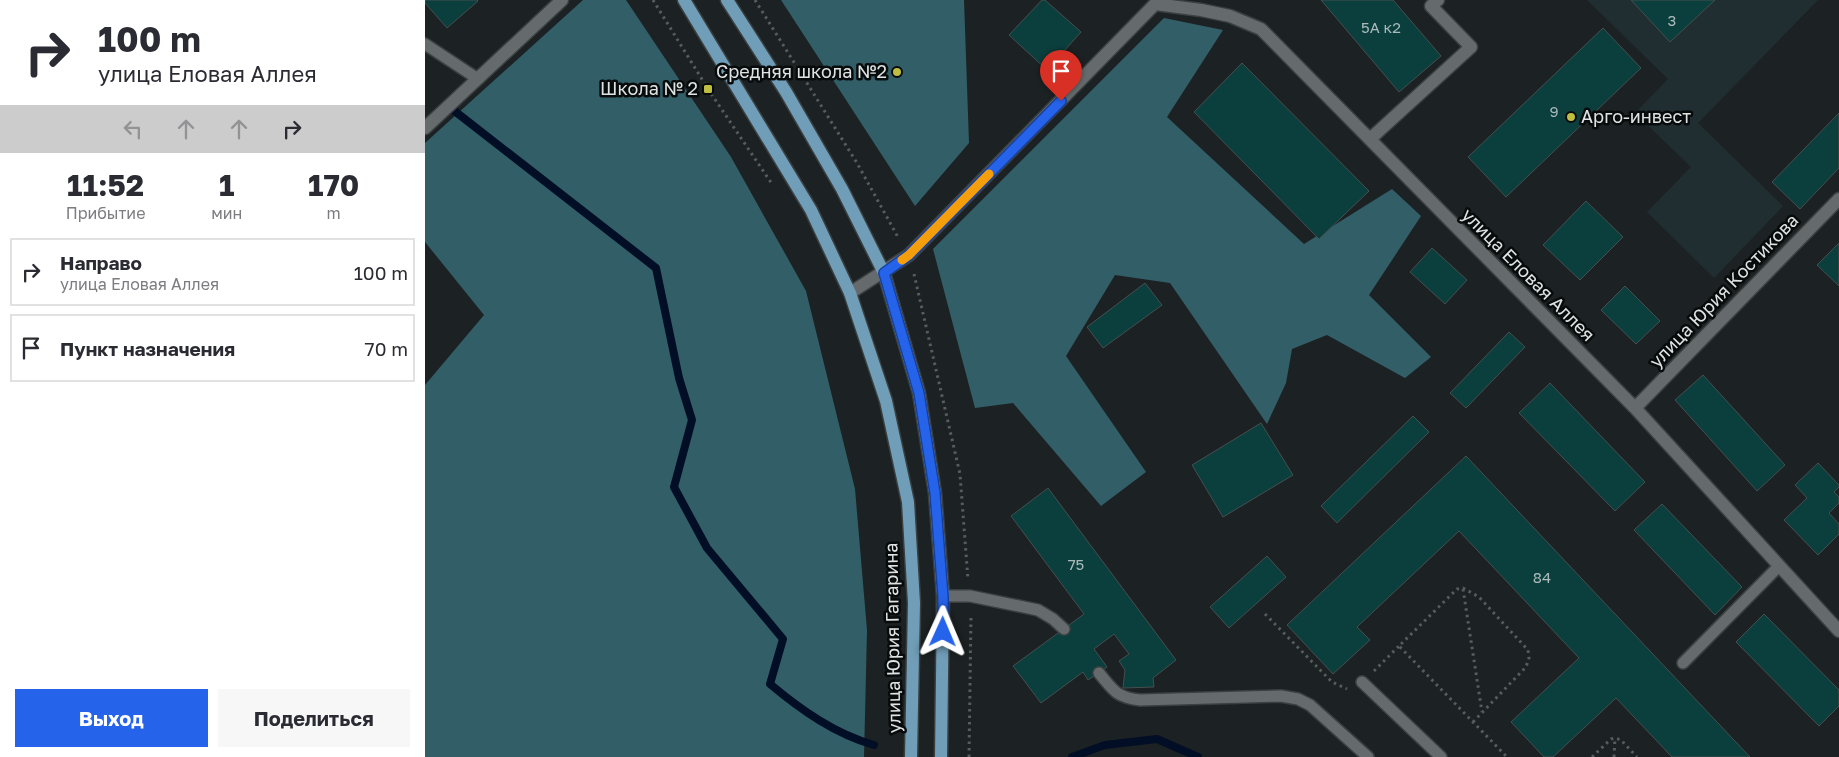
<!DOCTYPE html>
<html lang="ru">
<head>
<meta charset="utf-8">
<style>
  body { margin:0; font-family:"Golos Text",sans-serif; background:#f7f7f7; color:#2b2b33; height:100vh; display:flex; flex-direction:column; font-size:19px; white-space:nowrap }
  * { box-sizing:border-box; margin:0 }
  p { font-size:16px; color:#7c7c81 }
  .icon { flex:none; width:28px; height:28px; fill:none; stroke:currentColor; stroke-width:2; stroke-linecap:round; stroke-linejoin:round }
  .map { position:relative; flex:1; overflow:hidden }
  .drawer { display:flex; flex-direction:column; background:#fff; width:425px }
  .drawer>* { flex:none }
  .banner { background:#fff; color:#2b2b33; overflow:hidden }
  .pin { position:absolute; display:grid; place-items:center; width:42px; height:42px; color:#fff; margin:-51px -21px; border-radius:50% 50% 50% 0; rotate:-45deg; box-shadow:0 0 5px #0007 }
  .pin .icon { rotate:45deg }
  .me { position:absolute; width:55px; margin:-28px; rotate:1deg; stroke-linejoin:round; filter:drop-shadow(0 0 4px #0008) }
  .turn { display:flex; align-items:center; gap:18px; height:105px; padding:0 15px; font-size:22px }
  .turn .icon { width:65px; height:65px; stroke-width:2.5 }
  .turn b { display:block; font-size:35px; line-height:42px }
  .lanes { display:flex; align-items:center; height:48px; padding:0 15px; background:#0003; justify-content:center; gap:25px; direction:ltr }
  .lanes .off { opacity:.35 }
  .eta { display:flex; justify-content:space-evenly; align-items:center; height:85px; text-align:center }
  .eta b { font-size:30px; font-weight:700; line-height:35px }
  .action { display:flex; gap:10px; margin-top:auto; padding:10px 15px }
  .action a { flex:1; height:58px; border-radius:0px; background:#2563eb; color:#fff; font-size:20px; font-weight:700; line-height:58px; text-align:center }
  .action a+a { background:#f7f7f7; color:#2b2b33 }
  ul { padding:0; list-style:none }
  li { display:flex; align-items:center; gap:15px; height:68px; margin:0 10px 8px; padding:0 5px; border:2px solid #e1e1e2; border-radius:0px }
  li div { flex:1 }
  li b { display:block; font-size:19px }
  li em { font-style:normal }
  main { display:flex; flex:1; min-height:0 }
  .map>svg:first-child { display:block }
  .built { fill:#212e31 }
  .forest { fill:#325e68 }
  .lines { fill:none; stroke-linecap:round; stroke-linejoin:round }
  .stream { stroke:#020e25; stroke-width:8 }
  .building { fill:#0b3f3e; stroke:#474e4e }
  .lane-casing { stroke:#3a3f40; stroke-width:14 }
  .street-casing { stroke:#3a3f40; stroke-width:15 }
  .primary-casing { stroke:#3a3f40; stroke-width:15 }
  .path { stroke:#575c5d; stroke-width:3; stroke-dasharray:2.5 4; stroke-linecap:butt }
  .lane { stroke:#656b6d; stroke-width:11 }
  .street { stroke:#656b6d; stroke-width:12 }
  .primary { stroke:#709db7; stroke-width:12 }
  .route-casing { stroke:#184099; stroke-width:12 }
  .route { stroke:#2563eb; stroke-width:9 }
  .slow { stroke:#f59e0b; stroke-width:9 }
  .poi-dot { fill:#bfbe41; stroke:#080b0b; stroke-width:2 }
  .labels { text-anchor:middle; stroke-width:5; stroke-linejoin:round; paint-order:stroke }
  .number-label { font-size:15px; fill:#aababa }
  .poi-label { font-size:18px; fill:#dfe3e4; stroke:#080b0b; text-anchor:end }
  .street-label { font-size:18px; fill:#dfe3e4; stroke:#080b0b }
</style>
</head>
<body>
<main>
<section class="drawer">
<div class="banner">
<div class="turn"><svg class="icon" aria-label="right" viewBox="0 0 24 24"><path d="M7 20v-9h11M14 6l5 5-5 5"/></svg><div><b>100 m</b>улица Еловая Аллея</div></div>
<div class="lanes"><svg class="icon off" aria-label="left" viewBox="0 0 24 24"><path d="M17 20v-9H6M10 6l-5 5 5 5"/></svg><svg class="icon off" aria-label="ahead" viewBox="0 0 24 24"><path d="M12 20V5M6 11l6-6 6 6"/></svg><svg class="icon off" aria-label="ahead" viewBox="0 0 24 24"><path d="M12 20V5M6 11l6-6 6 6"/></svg><svg class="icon" aria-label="right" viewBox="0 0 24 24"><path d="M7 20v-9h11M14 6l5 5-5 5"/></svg></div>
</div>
<div class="eta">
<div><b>11:52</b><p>Прибытие</p></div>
<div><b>1</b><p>мин</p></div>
<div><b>170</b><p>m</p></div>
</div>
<ul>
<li><svg class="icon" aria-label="right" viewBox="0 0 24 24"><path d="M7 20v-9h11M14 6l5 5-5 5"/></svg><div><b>Направо</b><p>улица Еловая Аллея</p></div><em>100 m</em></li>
<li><svg class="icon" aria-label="arrive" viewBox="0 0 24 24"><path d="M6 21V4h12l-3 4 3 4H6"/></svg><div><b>Пункт назначения</b></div><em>70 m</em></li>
</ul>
<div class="action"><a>Выход</a><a>Поделиться</a></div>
</section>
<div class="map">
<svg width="1414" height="757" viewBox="0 0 1414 757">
  <rect width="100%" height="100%" fill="#1c2223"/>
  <path class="built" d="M1162,0H1393L1273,123L1358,206L1289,278L1222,212L1266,167L1210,113L1243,79Z"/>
  <path class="forest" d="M158,0H201L306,157L381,291L430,489L442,630L439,757H0V385L59,315L0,242V143Z
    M356,0H539L544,143L490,206Z
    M739,18L798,30L742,117L879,244L967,189L996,216L944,295L1006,357L980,378L902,335L867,349L861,383L842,424L745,283L690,275L641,356L721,472L676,506L588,403L550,408L508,249Z"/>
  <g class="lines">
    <path class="stream" d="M27,109L231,268L254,378L267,420L249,487L282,548L358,639L345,684C376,710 410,734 449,745
      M647,757L680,745L732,739L773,757"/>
  </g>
  <path class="building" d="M0,0H52L53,1L22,28L0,3Z
    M617,0H620L656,32L622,70L584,35Z
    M896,0H968L1016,56L974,92Z
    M1206,0H1290L1245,42Z
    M1178,28L1216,68L1081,197L1043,157Z
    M817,63L944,191L894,239L769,112Z
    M1414,113V168L1375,209L1347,182Z
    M1161,201L1198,237L1155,280L1118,245Z
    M1414,243V286L1392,265Z
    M1007,248L1042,280L1020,304L985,272Z
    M720,283L737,305L678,348L662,327Z
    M1200,286L1235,321L1211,344L1176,310Z
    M1084,332L1100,347L1041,408L1025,393Z
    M1278,375L1360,465L1332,491L1250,400Z
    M1125,383L1220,482L1190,511L1094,413Z
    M988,416L1004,432L912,523L896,506Z
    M836,423L868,475L798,517L767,465Z
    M1041,456L1325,757H1247L1191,698L1128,757H1119L1086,722L1154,658L1034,531L932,627L945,640L908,674L862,625Z
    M1393,463L1414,485V487L1409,492L1414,497V503L1404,513L1414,524V534L1393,555L1359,520L1382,498L1370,485Z
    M623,488L751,660L728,678L729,687L698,688L700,670L694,661L704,654L689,634L669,649L682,667L663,680L658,672L616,703L588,666L659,614L586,516Z
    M1237,504L1317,587L1290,615L1209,530Z
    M842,556L861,577L804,628L785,607Z
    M1339,614L1414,690V706L1394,726L1311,642Z"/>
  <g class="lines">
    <defs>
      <path id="lane" d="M0,44L53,79
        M518,596H545L613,610L628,619L639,629
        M1258,663L1354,566
        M674,673C689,691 691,697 715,700L856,696L873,699L885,705L943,757
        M937,682L1016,757"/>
      <path id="street" d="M730,4L776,10L805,16L836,29L1210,408L1414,631
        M0,128L137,0
        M945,139L1046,47L1006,6L1013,0
        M425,293L484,255L734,0
        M1210,408L1414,199"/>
      <path id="primary" d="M259,0L386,210L425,293L461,401L483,502L489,603L486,757
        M302,0L361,92L417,189L459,273L494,393L510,493L518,596L516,757"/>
    </defs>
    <use href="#lane" class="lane-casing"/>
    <use href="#street" class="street-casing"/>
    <use href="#primary" class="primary-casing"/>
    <path class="path" d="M228,0L283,89L347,184
      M330,0L432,163L474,239
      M489,274L535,474L543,580
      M1038,589L1057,712
      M840,614L907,682L922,689
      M949,671L974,646
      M1048,722L1101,667L1104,658L1103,650L1054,597L1038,588L1032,589L974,646L1082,757
      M544,757L546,614
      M1167,757L1186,739L1190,738L1196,740L1212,757
      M1189,757L1190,738"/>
    <use href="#lane" class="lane"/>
    <use href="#street" class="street"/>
    <use href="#primary" class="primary"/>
  </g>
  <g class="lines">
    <defs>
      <path id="route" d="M518,632V596L510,493L494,393L459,273L484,255L636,101"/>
    </defs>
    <use href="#route" class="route-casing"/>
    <use href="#route" class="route"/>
    <path class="slow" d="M477,260L484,255L564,174"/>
  </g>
  <g class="poi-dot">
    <circle cx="472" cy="72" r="5"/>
    <rect x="278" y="84" width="10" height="10" rx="2.5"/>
    <circle cx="1146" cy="117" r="5"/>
  </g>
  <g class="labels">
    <g class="number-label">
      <text x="1247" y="26">3</text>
      <text x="956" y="33">5А к2</text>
      <text x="1129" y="117">9</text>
      <text x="651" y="570">75</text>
      <text x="1117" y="583">84</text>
    </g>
    <g class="poi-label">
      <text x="462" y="78">Средняя школа №2</text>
      <text x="273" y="95">Школа № 2</text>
      <text x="1156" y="123" text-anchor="start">Арго-инвест</text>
    </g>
    <g class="street-label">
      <text transform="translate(1103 275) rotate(45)" y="6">улица Еловая Аллея</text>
      <text transform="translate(1299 291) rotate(-46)" y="6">улица Юрия Костикова</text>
      <text transform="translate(468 638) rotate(-91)" y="6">улица Юрия Гагарина</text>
    </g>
  </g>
</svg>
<div class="pin" style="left:636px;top:101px;background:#d93025"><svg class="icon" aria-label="arrive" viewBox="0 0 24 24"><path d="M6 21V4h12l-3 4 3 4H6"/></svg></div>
<svg class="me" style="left:518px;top:632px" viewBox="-20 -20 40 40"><path d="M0-17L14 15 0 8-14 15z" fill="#2563eb" stroke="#fff" stroke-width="4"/></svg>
</div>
</main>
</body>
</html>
